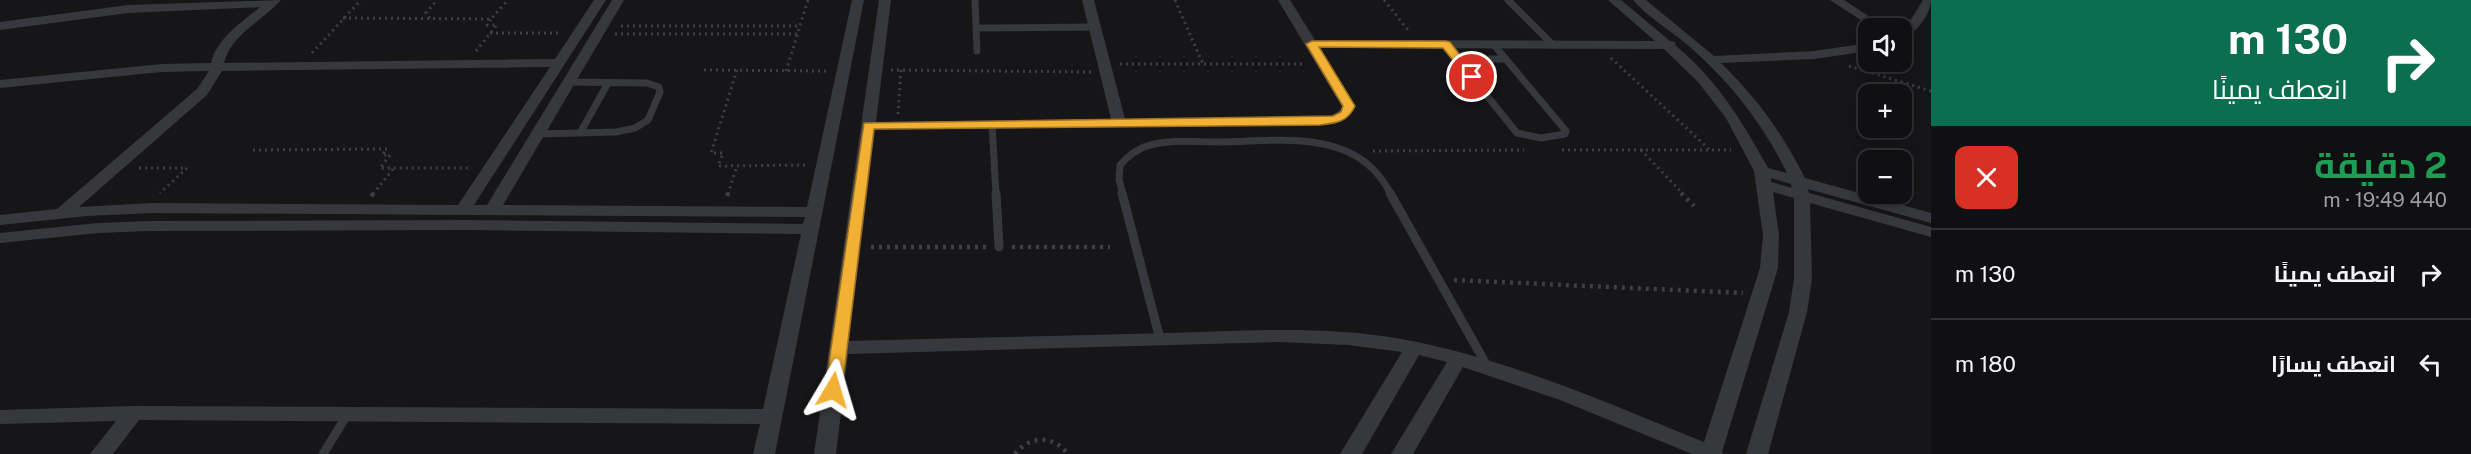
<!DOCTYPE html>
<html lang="ar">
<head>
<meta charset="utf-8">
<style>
  body { margin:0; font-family:"Public Sans",Cairo,sans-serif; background:#19191b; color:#f1f3f6; direction:rtl; height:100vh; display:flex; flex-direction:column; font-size:22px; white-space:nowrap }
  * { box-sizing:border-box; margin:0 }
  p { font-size:20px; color:#9c9d9f }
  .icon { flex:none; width:33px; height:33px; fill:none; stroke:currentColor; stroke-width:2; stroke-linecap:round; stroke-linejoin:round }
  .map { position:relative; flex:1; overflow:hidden; direction:ltr }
  .panel { display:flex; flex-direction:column; background:#101012; width:540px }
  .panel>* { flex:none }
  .banner { background:#0b6e4f; color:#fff; overflow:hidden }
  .buttons { position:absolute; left:1858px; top:18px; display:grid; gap:12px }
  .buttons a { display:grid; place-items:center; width:54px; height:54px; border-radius:12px; background:#101012; box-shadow:0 3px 15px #0003,0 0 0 2px #303032; font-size:30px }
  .pin { position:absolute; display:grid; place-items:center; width:51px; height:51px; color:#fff; margin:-26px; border:3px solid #fff; border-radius:50%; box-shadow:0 2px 6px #0007 }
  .me { position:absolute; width:66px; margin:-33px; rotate:7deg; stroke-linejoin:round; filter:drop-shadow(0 0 4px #0008) }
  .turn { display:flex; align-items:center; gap:21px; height:126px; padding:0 24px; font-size:27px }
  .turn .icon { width:78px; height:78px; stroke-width:2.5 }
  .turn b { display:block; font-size:42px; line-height:51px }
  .round { display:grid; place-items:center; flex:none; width:63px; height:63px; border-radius:12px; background:#19191b }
  .headline { display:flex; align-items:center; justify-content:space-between; height:102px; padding:0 24px }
  h1 { font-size:36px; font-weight:700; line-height:45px; color:#1e9e55 }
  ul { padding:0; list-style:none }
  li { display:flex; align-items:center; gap:18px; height:90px; padding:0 24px; border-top:2px solid #303032 }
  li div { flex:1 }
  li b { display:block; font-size:22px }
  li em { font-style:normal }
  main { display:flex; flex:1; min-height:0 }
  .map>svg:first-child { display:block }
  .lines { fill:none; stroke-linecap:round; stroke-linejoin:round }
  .path-far1 { stroke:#3d3f44; stroke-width:3; stroke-dasharray:2 4; stroke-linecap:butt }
  .path { stroke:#3d3f44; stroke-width:4.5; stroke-dasharray:3 5; stroke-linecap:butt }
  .lane-far1 { stroke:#37383d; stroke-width:7 }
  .lane { stroke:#37383d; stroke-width:9 }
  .street { fill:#37383d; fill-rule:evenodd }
  .route { fill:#f2b134; stroke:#9d7322; stroke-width:1.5 }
</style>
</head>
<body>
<main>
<section class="panel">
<div class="banner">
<div class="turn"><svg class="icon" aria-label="right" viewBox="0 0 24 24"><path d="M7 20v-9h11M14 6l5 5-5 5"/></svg><div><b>130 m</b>انعطف يمينًا</div></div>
</div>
<div class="headline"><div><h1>2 دقيقة</h1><p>440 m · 19:49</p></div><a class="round" style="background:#d93025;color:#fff"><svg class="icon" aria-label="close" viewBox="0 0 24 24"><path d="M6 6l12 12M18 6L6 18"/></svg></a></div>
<ul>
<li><svg class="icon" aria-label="right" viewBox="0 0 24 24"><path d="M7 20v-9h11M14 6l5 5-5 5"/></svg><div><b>انعطف يمينًا</b></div><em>130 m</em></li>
<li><svg class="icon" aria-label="left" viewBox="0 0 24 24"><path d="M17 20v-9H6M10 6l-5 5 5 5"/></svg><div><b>انعطف يسارًا</b></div><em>180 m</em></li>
</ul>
</section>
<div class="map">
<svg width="1931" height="454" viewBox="0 0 1931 454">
  <rect width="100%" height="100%" fill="#161618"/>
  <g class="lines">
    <path class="path-far1" d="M1175,0L1203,64
      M1384,0L1408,30
      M343,18L491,19L508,0
      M430,18L426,13L437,0
      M621,26H800
      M490,33H562
      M615,34H798
      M476,51L497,25H487L491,19
      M312,53L361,0
      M1611,58L1709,149
      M1120,64H1304
      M1849,66L1931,91
      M704,70L827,71
      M737,70L711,153H723L718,166L807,165
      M891,70L1091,72
      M786,71L808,0
      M898,114L901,70
      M253,150L387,149L382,155H390L380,168H471
      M1562,150H1731
      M1641,150L1683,194
      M1373,151L1524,150
      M139,168H187L160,193
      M373,194L393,169
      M728,194L737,166"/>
    <path class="path" d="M1681,193L1694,206
      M371,196L374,193
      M727,196L728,193
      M871,247H987
      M1012,247H1110
      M1454,280L1743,293
      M1015,454C1030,435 1053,435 1068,454"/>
    <path class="lane-far1" d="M975,0L977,51
      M1508,0L1553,45
      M976,28L1095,27
      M1446,45L1517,133L1541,138L1565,134L1566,131L1494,45
      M1457,59H1506
      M992,125L996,194
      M580,133L608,83
      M537,134L616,132L635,128L648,120L660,92L659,87L647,83L567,82
      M1123,194L1119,180L1120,165C1128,156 1138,148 1150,145C1172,139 1196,142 1219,142C1260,142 1306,134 1346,151C1367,160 1380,174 1391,194"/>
    <path class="lane" d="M996,193L999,247
      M1122,193L1160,339
      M1390,193L1487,366
      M323,454L347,415"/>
    <path class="street" d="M281,0C263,21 231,34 224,63L555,59L594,0H606L474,205H487L612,0H624L503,205L807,207L852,0H864L775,454H753L760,424L139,420L113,454H90L116,421L0,424V410L134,406L763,409L801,234L466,230L149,231L98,233L0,243V233L98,223L149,221L466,220L803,224L805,217L152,213L87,216L0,225V215L57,209L197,89L209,71L162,72L0,88V80L162,64L211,63C217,38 241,23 260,7L128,13L0,30V22L128,5ZM550,67L458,205L152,203L79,207L207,95L222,71Z
      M879,0H891L876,122L1111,119L1082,0H1094L1125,119L1320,117C1329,116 1337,115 1342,107L1278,0H1290L1315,40L1655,41L1608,0H1621L1670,41L1675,42L1676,46C1718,81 1742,121 1768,168L1787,173C1763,124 1731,83 1690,47C1672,31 1648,18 1633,0H1646L1714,56L1814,51L1869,43V51L1814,59L1721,63C1758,99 1782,133 1805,178L1931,213V223L1808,189L1809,193L1931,227V237L1810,203L1812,279L1807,312L1768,454H1746L1789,312L1794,279V198L1773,192L1779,235L1778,268L1722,452L1724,454H1692L1560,400L1463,367L1413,454H1391L1447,362L1419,355L1362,454H1340L1402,352L1348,345L1279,342L848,354L836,454H814ZM1319,48L1664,49L1698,82L1726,118L1754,171L1763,235L1760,268L1704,442C1605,402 1506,358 1401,339C1324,325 1244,331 1166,333C1060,336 955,338 849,341L875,130L1334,124L1346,119L1356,107ZM1771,178L1791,184L1792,188L1771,182Z
      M1830,0H1844L1887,28H1873Z
      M1923,0H1931C1931,14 1915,35 1902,39V28L1912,18Z"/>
  </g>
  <path class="route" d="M1312,41H1446L1450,42L1477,77L1472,80L1468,79L1443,48L1319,47L1355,106C1348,122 1336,123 1320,125L874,129L842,390L839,394H828L825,390L864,123L1333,116L1341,112L1343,106L1306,44Z"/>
</svg>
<div class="buttons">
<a><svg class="icon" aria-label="sound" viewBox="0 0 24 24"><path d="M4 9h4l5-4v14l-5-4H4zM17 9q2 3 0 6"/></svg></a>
<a>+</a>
<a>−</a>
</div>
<div class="pin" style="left:1472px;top:77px;background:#d93025"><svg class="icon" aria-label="arrive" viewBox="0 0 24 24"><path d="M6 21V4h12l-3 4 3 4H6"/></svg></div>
<svg class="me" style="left:833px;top:390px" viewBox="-20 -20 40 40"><path d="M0-17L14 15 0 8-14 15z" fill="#f2b134" stroke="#fff" stroke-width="4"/></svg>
</div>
</main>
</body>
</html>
